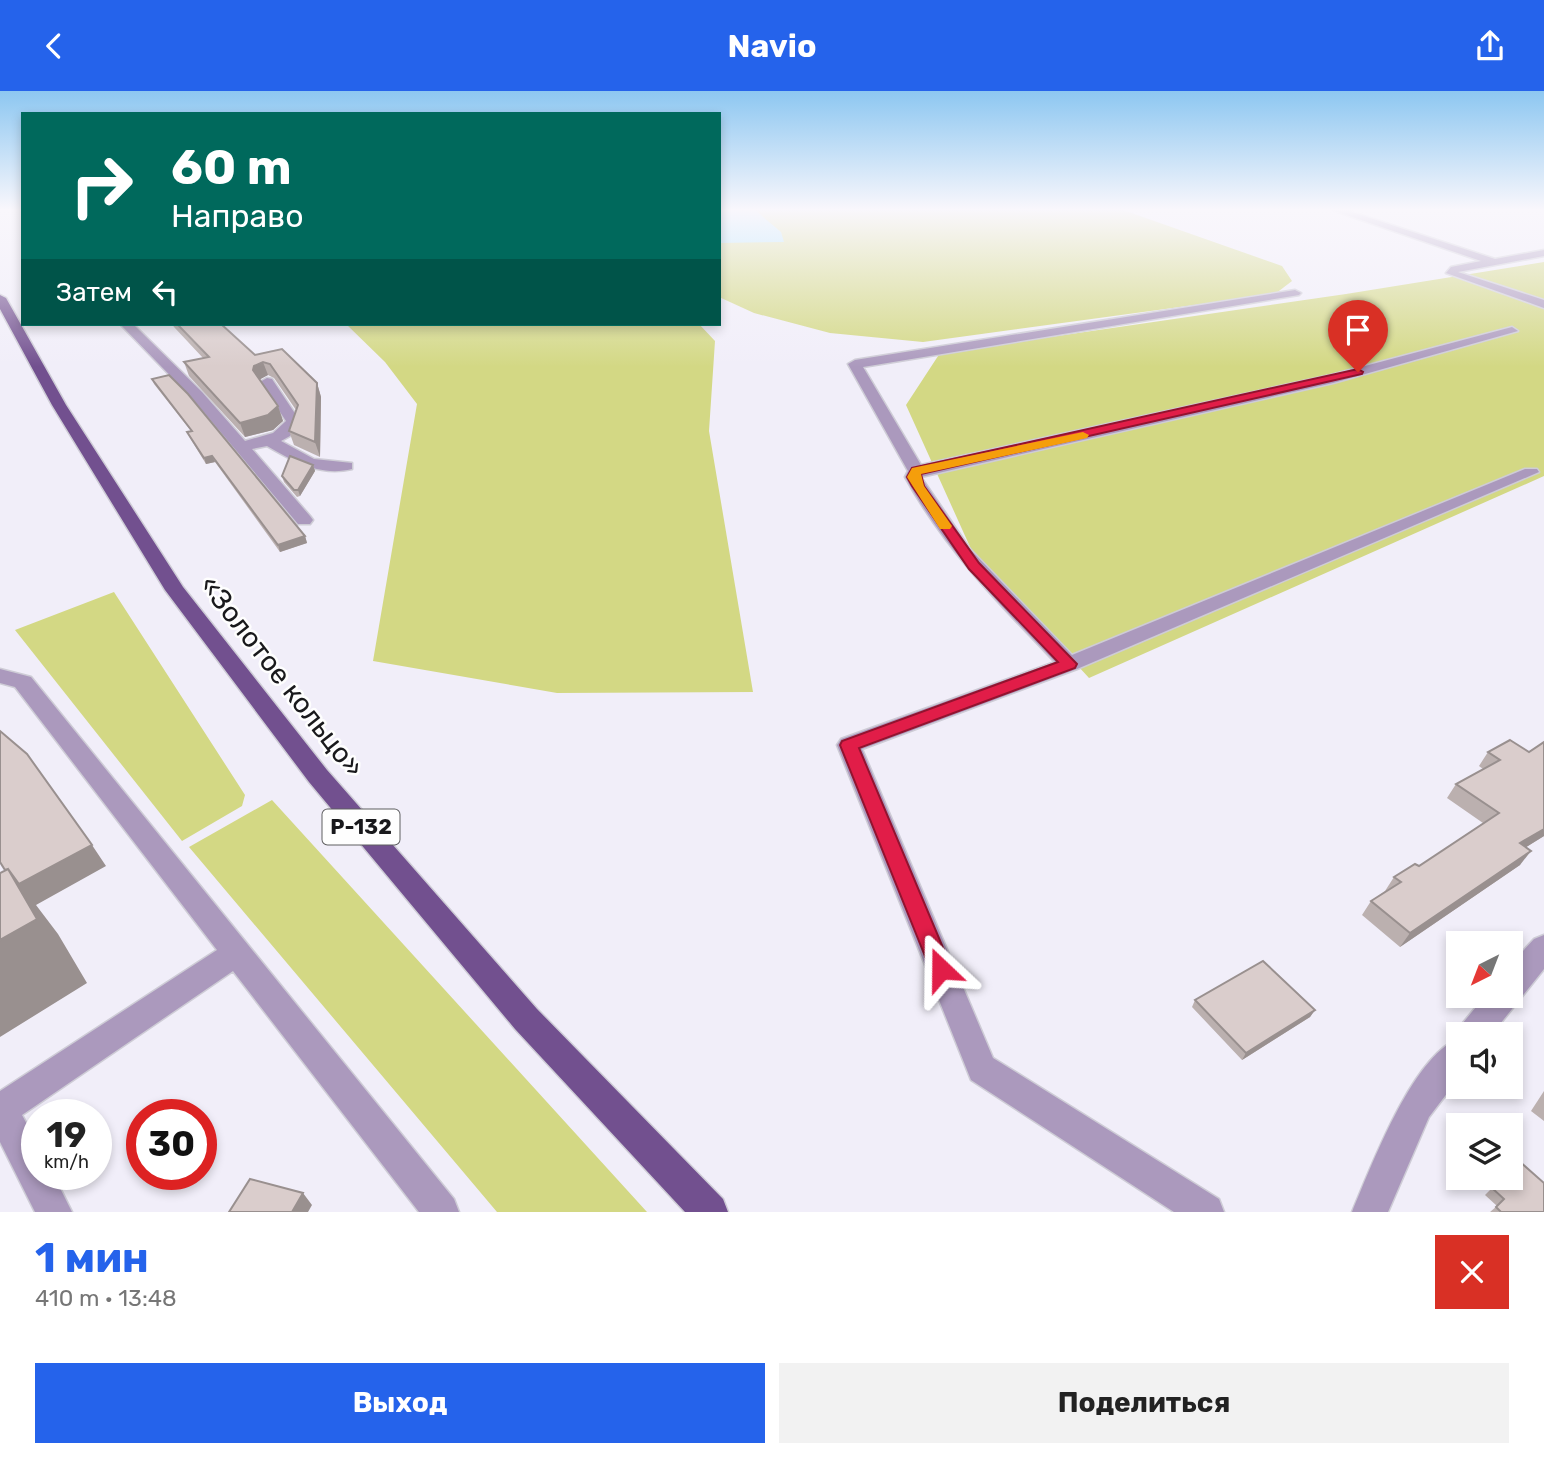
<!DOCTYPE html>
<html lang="ru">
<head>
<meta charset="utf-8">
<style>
  body { margin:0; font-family:Rubik,sans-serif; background:#f2f2f2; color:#222; height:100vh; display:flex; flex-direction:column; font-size:26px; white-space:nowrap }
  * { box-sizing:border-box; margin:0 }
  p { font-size:23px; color:#767676 }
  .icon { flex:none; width:38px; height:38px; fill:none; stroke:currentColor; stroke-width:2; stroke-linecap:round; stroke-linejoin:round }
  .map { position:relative; height:1121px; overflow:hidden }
  .details { display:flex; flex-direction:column; background:#fff; flex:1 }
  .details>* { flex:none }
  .hud { position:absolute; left:21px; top:21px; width:700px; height:214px; border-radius:0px; box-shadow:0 4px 10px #0003; background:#00695c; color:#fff; overflow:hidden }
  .needle { width:46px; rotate:222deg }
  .fabs { position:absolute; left:1446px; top:840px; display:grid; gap:14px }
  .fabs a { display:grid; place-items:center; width:77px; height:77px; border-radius:0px; background:#fff; box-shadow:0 4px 10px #0003; font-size:35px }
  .speed { position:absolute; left:21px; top:1008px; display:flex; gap:14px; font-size:35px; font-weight:700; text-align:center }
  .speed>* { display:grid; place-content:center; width:91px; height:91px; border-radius:50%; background:#fff; box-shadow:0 4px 10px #0003; line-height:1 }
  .speed small { font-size:18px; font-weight:400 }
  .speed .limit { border:10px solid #d22; background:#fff; color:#111 }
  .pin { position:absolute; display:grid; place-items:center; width:60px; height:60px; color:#fff; margin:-72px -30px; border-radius:50% 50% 50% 0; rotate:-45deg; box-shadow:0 0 7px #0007 }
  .pin .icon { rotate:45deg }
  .me { position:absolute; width:77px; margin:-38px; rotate:337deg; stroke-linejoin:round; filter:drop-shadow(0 0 5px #0008) }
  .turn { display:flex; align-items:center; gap:24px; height:147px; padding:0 35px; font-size:32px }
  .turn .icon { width:91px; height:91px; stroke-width:2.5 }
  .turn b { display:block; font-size:49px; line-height:60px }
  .then { display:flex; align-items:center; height:66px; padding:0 35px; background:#0003; gap:14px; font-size:26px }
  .round { display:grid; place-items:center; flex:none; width:74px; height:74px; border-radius:0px; background:#f2f2f2 }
  .summary { display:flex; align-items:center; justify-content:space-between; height:119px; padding:0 35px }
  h1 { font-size:42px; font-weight:700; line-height:52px; color:#2563eb }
  .cta { display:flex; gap:14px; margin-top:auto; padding:14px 35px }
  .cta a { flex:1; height:80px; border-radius:0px; background:#2563eb; color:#fff; font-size:28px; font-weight:700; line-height:80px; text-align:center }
  .cta a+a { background:#f2f2f2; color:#222 }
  header { display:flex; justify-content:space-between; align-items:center; height:91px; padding:0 35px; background:#2563eb; color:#fff; font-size:32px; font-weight:700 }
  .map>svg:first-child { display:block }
  .green { fill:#d3d884 }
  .water { fill:#a4e3fe }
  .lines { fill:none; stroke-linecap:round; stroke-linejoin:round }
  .minor-casing { stroke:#ceccd6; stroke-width:3 }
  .major-casing { stroke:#ceccd6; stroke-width:3 }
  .minor { fill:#ab99bd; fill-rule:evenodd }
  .major { fill:#72508f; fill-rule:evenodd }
  .wall { fill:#bbb0af }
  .shaded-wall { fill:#99908f }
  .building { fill:#dacdcc; stroke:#99908f; stroke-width:2 }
  .route { fill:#e11d48; stroke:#92132f; stroke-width:2 }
  .slow { fill:#f59e0b }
  .labels { text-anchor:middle; stroke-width:5; stroke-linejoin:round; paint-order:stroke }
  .shield { fill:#fefefe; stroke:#5e5e60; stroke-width:2 }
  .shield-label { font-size:21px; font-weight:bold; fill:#19191c }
  .near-street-label { font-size:28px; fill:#19191c; stroke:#fefefe }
</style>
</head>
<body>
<header><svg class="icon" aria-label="back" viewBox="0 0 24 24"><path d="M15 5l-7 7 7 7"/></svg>Navio<svg class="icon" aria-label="share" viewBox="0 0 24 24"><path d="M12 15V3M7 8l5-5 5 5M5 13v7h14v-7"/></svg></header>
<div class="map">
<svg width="1544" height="1121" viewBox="0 0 1544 1121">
  <rect width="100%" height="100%" fill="#f1eef9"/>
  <path class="green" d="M719,119H1123L1282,175L1292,190L1275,203L923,251L830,242L754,222L719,206Z
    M1544,171V385L1089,587L971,458L906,314L940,262L1346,203Z
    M346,233H699L715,250L709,340L753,601L557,602L373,570L417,313L385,271Z
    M114,501L245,704L242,715L182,750L15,539Z
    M272,709L647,1121H497L189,756Z"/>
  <path class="water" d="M719,119H755L781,141L784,151L719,152Z"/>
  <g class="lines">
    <defs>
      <path id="minor" d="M1332,119H1346L1495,168L1544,159V165L1458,181L1544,209V217L1446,182L1451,176L1481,170Z
        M1295,199L1301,202L1299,204L863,276L921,374L1331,284L1512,236L1518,240L1333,292L921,386L970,458L1072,564L1525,378H1537L1539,381L1077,578L862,658L993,967L1219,1108L1224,1121H1174L971,989L837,654L841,648L1055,571C999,513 944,457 905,386L908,380L848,273L855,269Z
        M120,233H133L202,301L245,350L273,342L286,330L260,291L267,287L272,288L300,330L290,345L281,350L314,368L352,372V378C320,386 293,370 267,355L252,358L310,425L313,429L310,433H298L192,307Z
        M0,578L31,586L454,1108L459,1121H419L233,880L22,1024L37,1052V1083H53L72,1121H35L0,1051V1000L217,859L15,596L0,592Z
        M1544,844V878L1492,943L1458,944L1462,933L1485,905H1510V874L1534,848Z
        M1458,948V988L1429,1026L1388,1121H1352C1371,1076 1412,966 1458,948Z"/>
      <path id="major" d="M0,204L6,207L66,314L183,496L327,679L537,918L723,1108L728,1121H685L515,938L309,691L165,499L52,314L0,218Z"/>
    </defs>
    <use href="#minor" class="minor-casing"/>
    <use href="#major" class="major-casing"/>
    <use href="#minor" class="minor"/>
    <use href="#major" class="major"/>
  </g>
  <path class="wall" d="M172,233H221L255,264L317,292L321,306L320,366L294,354L289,340L296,319L274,287L268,284L259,288L278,315L283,330L273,339L245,346L189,285L184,271L203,267L174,236Z
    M152,288L305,445L307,452L280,461L215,371L206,373L190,347L187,341L191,340L154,293Z
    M313,374L315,380L300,405L297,406L284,391L282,385Z
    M1544,651V745L1526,756L1520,774L1400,856L1362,824L1371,810L1385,800L1394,786L1419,775L1483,732L1447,707L1456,693L1483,678L1479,675L1488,661H1529Z
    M1195,909L1315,919L1310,926L1242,969L1192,916Z
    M1544,1000V1030L1531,1020Z
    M1502,1087L1544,1121H1490L1497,1115L1485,1104Z"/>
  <path class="shaded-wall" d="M263,271L268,284L259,289L253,279L254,275Z
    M317,292L321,306L320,366L315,351Z
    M278,315L283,330L273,339L245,346L240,332Z
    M212,365L215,371L206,373L204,367Z
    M313,374L315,380L300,405L298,399Z
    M305,445L307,452L280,461L278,454Z
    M1544,738V745L1509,767L1520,752Z
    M92,754L106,775L36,814L58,843L87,892L0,946V849L8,778Z
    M1531,760L1520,774L1400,856L1410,842Z
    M1315,919L1310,926L1242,969L1246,962Z
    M303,1102L312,1114L308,1121H292Z"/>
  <path class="building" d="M177,233H221L255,264L282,258L317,292L315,351L289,340L298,314L270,273L263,271L254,275L253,279L278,315L268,324L240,332L184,271L209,266Z
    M169,284L188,303L305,445L278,454L212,365L204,367L187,341L192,340L152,288Z
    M290,365L313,374L298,399H294L282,385Z
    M0,640L27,663L92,754L19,793L8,778L5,779L0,771Z
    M1510,649L1529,661L1544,651V738L1520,752L1531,760L1410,842L1371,810L1401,791L1394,786L1415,773L1419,775L1499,722L1456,693L1500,669L1488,661Z
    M8,778L37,828L0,849V782Z
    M1263,870L1315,919L1246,962L1195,909Z
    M1519,1070L1544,1092V1121H1501L1496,1116L1504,1108L1492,1097L1502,1087H1510V1079Z
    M250,1088L303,1102L292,1121H229Z"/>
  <linearGradient id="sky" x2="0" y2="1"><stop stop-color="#8dc7f1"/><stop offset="0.43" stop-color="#f9f7fc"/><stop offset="1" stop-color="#f9f7fc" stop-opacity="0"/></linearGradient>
  <rect width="1544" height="276" fill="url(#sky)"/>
  <path class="route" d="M1358,278L1363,281L1362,283L921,383L924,395L979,472L1077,573L1075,577L859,657L952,878L949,885L941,888L933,885L840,654L842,650L1058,571L969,478L912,395L907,386L912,377Z"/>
  <path class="slow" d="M1083,341L1089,344L1087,347L921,383L924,395L952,435L950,438H940L907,386L912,377Z"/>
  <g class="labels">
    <rect class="shield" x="322.5" y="718.5" width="77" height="35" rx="5"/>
    <g class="shield-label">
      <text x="361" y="743">Р-132</text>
    </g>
    <g class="near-street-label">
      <text transform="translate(282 585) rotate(52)" y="10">«Золотое кольцо»</text>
    </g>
  </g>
</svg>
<div class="fabs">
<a><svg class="needle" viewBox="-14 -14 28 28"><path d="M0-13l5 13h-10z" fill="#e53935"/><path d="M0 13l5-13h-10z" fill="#767676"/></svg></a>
<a><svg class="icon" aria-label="sound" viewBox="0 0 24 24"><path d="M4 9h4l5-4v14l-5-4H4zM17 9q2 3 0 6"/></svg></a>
<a><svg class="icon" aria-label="layers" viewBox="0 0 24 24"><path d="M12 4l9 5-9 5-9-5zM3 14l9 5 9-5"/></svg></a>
</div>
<div class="speed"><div>19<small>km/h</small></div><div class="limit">30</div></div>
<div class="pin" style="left:1358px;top:281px;background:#d93025"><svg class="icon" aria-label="arrive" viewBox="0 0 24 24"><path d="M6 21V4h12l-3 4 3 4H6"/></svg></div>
<svg class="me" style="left:941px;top:878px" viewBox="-20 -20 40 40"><path d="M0-17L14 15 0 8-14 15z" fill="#e11d48" stroke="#fff" stroke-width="4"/></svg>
<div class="hud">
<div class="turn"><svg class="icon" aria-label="right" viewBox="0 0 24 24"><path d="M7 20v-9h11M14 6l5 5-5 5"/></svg><div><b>60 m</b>Направо</div></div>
<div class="then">Затем<svg class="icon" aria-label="left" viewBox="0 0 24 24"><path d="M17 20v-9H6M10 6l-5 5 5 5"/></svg></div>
</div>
</div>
<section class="details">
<div class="summary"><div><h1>1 мин</h1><p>410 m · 13:48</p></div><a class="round" style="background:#d93025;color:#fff"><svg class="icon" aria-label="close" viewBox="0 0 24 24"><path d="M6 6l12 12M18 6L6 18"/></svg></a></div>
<div class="cta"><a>Выход</a><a>Поделиться</a></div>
</section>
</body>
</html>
